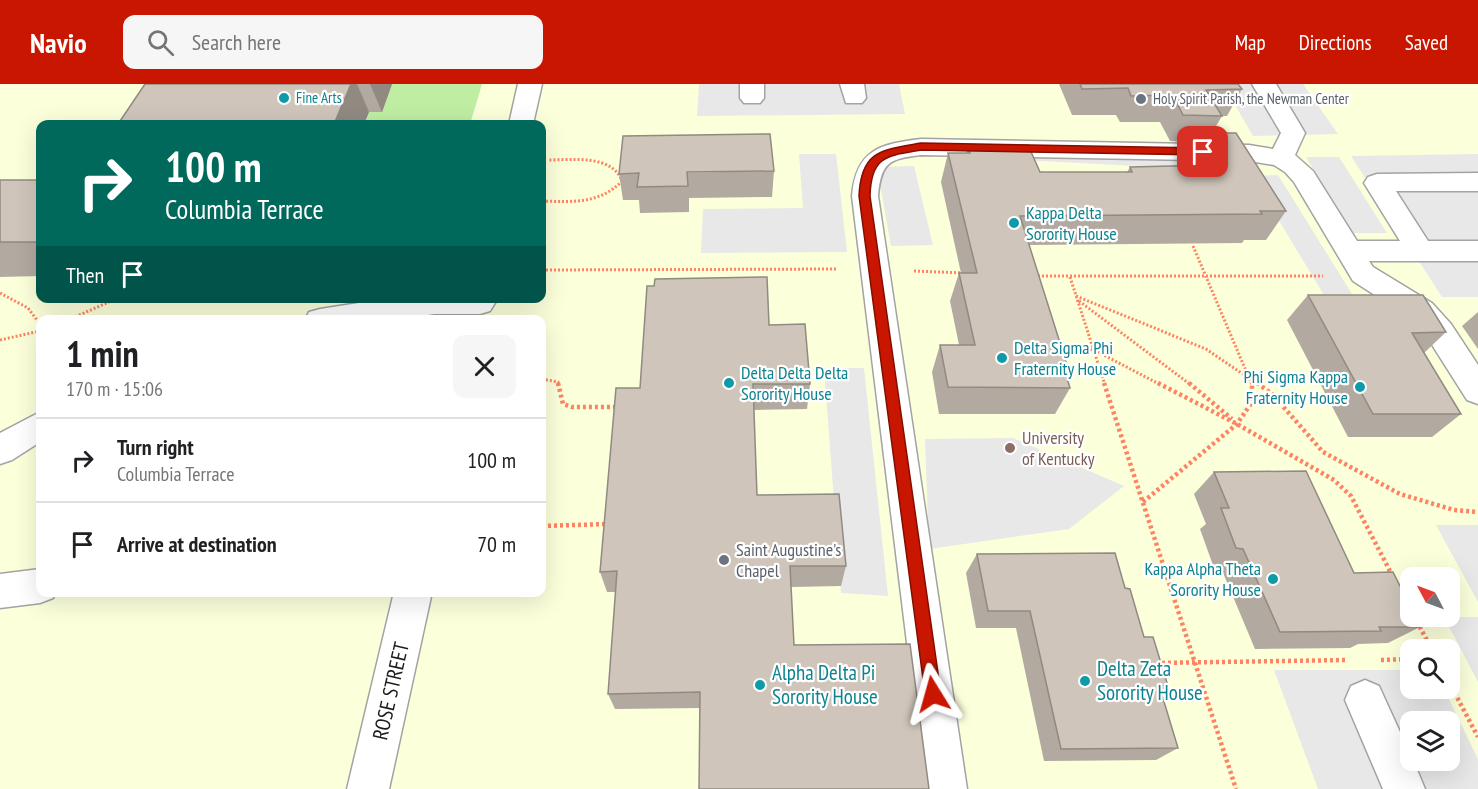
<!DOCTYPE html>
<html lang="en">
<head>
<meta charset="utf-8">
<style>
  body { margin:0; font-family:"PT Sans Narrow",sans-serif; background:#f6f6f6; color:#202124; height:100vh; display:flex; flex-direction:column; font-size:22px; white-space:nowrap }
  * { box-sizing:border-box; margin:0 }
  p { font-size:20px; color:#757577 }
  .icon { flex:none; width:33px; height:33px; fill:none; stroke:currentColor; stroke-width:2; stroke-linecap:round; stroke-linejoin:round }
  .map { position:relative; flex:1; overflow:hidden }
  .sheet { position:absolute; left:36px; top:231px; width:510px; height:282px; display:flex; flex-direction:column; background:#fff; border-radius:12px; box-shadow:0 6px 24px #0002 }
  .sheet>* { flex:none }
  .hud { position:absolute; left:36px; top:36px; width:510px; height:183px; border-radius:12px; box-shadow:0 6px 24px #0002; background:#00695c; color:#fff; overflow:hidden }
  .needle { width:39px; rotate:311deg }
  .buttons { position:absolute; left:1400px; top:483px; display:grid; gap:12px }
  .buttons a { display:grid; place-items:center; width:60px; height:60px; border-radius:12px; background:#fff; box-shadow:0 6px 24px #0002; font-size:30px }
  .pin { position:absolute; display:grid; place-items:center; width:51px; height:51px; color:#fff; margin:-26px; border-radius:12px; box-shadow:0 3px 9px #0006 }
  .me { position:absolute; width:66px; margin:-33px; rotate:352deg; stroke-linejoin:round; filter:drop-shadow(0 0 4px #0008) }
  .turn { display:flex; align-items:center; gap:21px; height:126px; padding:0 30px; font-size:27px }
  .turn .icon { width:78px; height:78px; stroke-width:2.5 }
  .turn b { display:block; font-size:42px; line-height:51px }
  .then { display:flex; align-items:center; height:57px; padding:0 30px; background:#0003; gap:12px; font-size:22px }
  .round { display:grid; place-items:center; flex:none; width:63px; height:63px; border-radius:12px; background:#f6f6f6 }
  .headline { display:flex; align-items:center; justify-content:space-between; height:102px; padding:0 30px }
  h1 { font-size:36px; font-weight:700; line-height:45px }
  ul { padding:0; list-style:none }
  li { display:flex; align-items:center; gap:18px; height:84px; padding:0 30px; border-top:2px solid #e0e0e0 }
  li div { flex:1 }
  li b { display:block; font-size:22px }
  li em { font-style:normal }
  header { display:flex; align-items:center; gap:36px; box-sizing:border-box; height:84px; padding:0 30px; background:#c91600; color:#fff }
  header strong { font-size:28px }
  nav { display:flex; gap:33px; margin-inline-start:auto; font-size:21px }
  .search { width:420px; height:54px; background:#f6f6f6; display:flex; align-items:center; gap:15px; box-sizing:border-box; padding:0 21px; border-radius:12px; color:#757577; font-size:22px }
  .map>svg:first-child { display:block }
  .education { fill:#fbffda; fill-rule:evenodd }
  .grass { fill:#bfeea2 }
  .parking { fill:#e8e8e8; fill-rule:evenodd }
  .lines { fill:none; stroke-linecap:round; stroke-linejoin:round }
  .minor-casing { stroke:#a3a3a3; stroke-width:3 }
  .path-far1 { stroke:#ff8362; stroke-width:3; stroke-dasharray:2 2; stroke-linecap:butt }
  .path { stroke:#ff8362; stroke-width:4.5; stroke-dasharray:3 3; stroke-linecap:butt }
  .minor { fill:#fff; fill-rule:evenodd }
  .wall { fill:#b2a9a0 }
  .shaded-wall { fill:#918a82 }
  .building { fill:#cfc5ba; stroke:#918a82; stroke-width:1.5 }
  .route { fill:#c91600; stroke:#830e00; stroke-width:1.5 }
  .culture-dot { fill:#0f9aa8; stroke:#fff; stroke-width:2 }
  .worship-dot { fill:#6b7280; stroke:#fff; stroke-width:2 }
  .education-dot { fill:#8d6e63; stroke:#fff; stroke-width:2 }
  .labels { text-anchor:middle; stroke-width:4.5; stroke-linejoin:round; paint-order:stroke }
  .far-culture-label { font-size:15px; fill:#0d838f; stroke:#fff; text-anchor:start }
  .far-worship-label { font-size:15px; fill:#5b616d; stroke:#fff; text-anchor:start }
  .culture-label { font-size:18px; fill:#0d838f; stroke:#fff; text-anchor:start }
  .education-label { font-size:18px; fill:#785e54; stroke:#fff; text-anchor:start }
  .worship-label { font-size:18px; fill:#5b616d; stroke:#fff; text-anchor:start }
  .near-culture-label { font-size:21px; fill:#0d838f; stroke:#fff; text-anchor:start }
  .near-street-label { font-size:21px; fill:#1c1c1c; stroke:#fff }
</style>
</head>
<body>
<header>
<strong>Navio</strong>
<div class="search"><svg class="icon" aria-label="search" viewBox="0 0 24 24"><circle cx="10" cy="10" r="6"/><path d="M15 15l6 6"/></svg>Search here</div>
<nav><a>Map</a><a>Directions</a><a>Saved</a></nav>
</header>
<div class="map">
<svg width="1478" height="705" viewBox="0 0 1478 705">
  <rect width="100%" height="100%" fill="#efece1"/>
  <path class="education" d="M0,0H1478V705H0ZM40,40H542V214H40ZM40,236H542V508H40ZM1410,494H1449V532H1410ZM1410,566H1449V604H1410ZM1410,638H1449V676H1410Z"/>
  <path class="grass" d="M392,0H482L470,40H364L369,28Z"/>
  <path class="parking" d="M699,0H899L905,30L697,32Z
    M1223,0H1303L1338,50L1253,52Z
    M1227,66L1235,87L983,74Z
    M799,70H836L847,168L701,169L703,125L803,124Z
    M1478,70V213H1442L1351,72Z
    M1306,73H1339L1387,149H1352Z
    M914,82L933,161L891,162L877,83Z
    M1278,91L1352,210L1324,211L1252,92Z
    M824,284H864L888,512L841,509Z
    M1013,354L1124,402L1069,445L929,465L925,355Z
    M1436,441H1478V518Z
    M1444,533H1478V598Z
    M1274,586H1410V604L1444,605L1478,675V705H1318ZM1410,638H1449V676H1410Z"/>
  <g class="lines">
    <defs>
      <path id="minor" d="M518,0H542L533,40H509Z
        M740,0H764V14L760,19H744L740,14Z
        M840,0H864L866,14L862,19H846Z
        M1252,0H1276L1305,49L1295,71L1313,87L1357,157H1400L1364,99L1368,93L1377,90L1478,89V107H1396L1428,157H1478V177H1369L1373,183L1432,219L1451,240L1478,281V320L1467,316L1429,256L1412,235L1353,197L1294,98L1285,88L1274,81L1249,77L921,71C889,75 881,78 878,112L967,705H925L852,112C856,66 879,60 921,55L1249,61L1273,65L1281,49Z
        M391,214H492L495,219L490,227L480,230H434L397,236H305L309,228L320,225Z
        M40,328V358L12,376L0,380V349Z
        M40,485V508H56L53,514L40,519L0,524V490Z
        M394,508H432L389,705H347Z
        M1365,596L1379,602L1410,670V676H1413L1425,705H1383L1345,616L1351,602Z"/>
    </defs>
    <use href="#minor" class="minor-casing"/>
    <path class="path-far1" d="M542,117C572,118 600,120 622,97C612,70 572,76 548,76
      M1193,162L1252,301
      M542,186L838,185
      M914,187L964,189
      M1034,192H1323
      M1070,193L1105,301
      M0,209L28,224L40,240
      M1076,212L1206,265L1259,301
      M1079,217L1191,301
      M68,236L118,214
      M0,256L40,247
      M1058,263L1094,266L1161,301
      M542,295L558,298L559,301"/>
    <path class="path" d="M558,299L563,320L572,323H618
      M1104,299L1236,705
      M1158,299L1237,340L1334,396L1351,412L1392,491
      M1189,299L1232,335
      M1257,299L1272,310L1323,368L1400,410L1454,426L1478,428
      M1143,418L1237,340L1252,318V299
      M542,442L608,440
      M1414,532L1432,566
      M1381,576L1410,575
      M1156,579L1346,576
      M1449,598L1478,653"/>
    <use href="#minor" class="minor"/>
  </g>
  <path class="wall" d="M145,0H392L382,28H369L364,40H118Z
    M1059,0H1238L1242,5L1227,32H1222L1212,49L1286,127L1266,156H1244L1242,159L1029,161L1067,281L1065,286L1070,304L1055,330H939L932,288L940,261H959L950,217L959,189H961L941,98L948,69H966L968,61L1040,88H1127L1130,83L1182,82L1180,78L1191,58L1170,57L1160,38H1120L1116,31H1072Z
    M774,87L772,113L689,114V128L640,129L639,116H623L619,90Z
    M0,96H40V192L0,193Z
    M1308,211L1446,248L1424,269L1461,330L1432,353H1348L1287,236Z
    M1478,228V265L1462,242Z
    M769,241L810,300L807,325L754,326L757,411L846,482L841,502L791,503L700,624L615,625L608,610L616,508H607L600,488L640,304Z
    M1214,388L1354,489L1420,543L1388,559L1358,560L1350,564L1255,565L1221,484H1214L1200,445L1206,440L1194,410Z
    M977,470L1125,504L1144,553L1168,602L1161,607L1178,664L1156,676L1044,677L1016,544H976L966,489Z"/>
  <path class="shaded-wall" d="M351,0H357L369,28L364,40H334Z
    M370,0H392L382,28Z"/>
  <path class="building" d="M145,0H351L334,40H118Z
    M1080,0H1238L1242,5L1206,6L1222,32L1183,31L1173,11L1131,12L1128,4L1082,5Z
    M1196,49H1236L1286,127H1260L1262,130L1020,132L1067,281H1063L1070,304L948,303L940,261H975L959,189H977L948,69H970L968,61H1028L1040,88H1132L1130,83L1214,81Z
    M770,50L774,87L687,88L688,102L637,103L639,89L619,90L623,52Z
    M0,96H40V158H0Z
    M767,193L769,241L805,240L810,300H753L757,411L839,410L846,482H790L794,561L910,560L929,705H699L700,608L608,610L617,487L600,488L616,304H640L647,202H654L655,195Z
    M1308,211H1423L1446,248L1412,249L1461,330H1373Z
    M1306,387L1354,489L1393,488L1410,522V532H1415L1420,543H1379L1381,547L1280,548L1243,465L1236,464L1221,424H1229L1214,388Z
    M1115,469L1125,504L1130,505L1144,553H1153L1168,602L1159,601L1178,664L1061,665L1030,527H988L977,470Z"/>
  <path class="route" d="M921,59L1203,64L1209,68L1203,71L921,66C886,72 871,72 870,112L941,610L939,616L933,619L927,616L925,610L859,112C861,66 882,66 921,59Z"/>
  <g class="culture-dot">
    <circle cx="284" cy="14" r="6"/>
    <circle cx="1014" cy="139" r="6"/>
    <circle cx="1002" cy="274" r="6"/>
    <circle cx="729" cy="299" r="6"/>
    <circle cx="1360" cy="303" r="6"/>
    <circle cx="1273" cy="495" r="6"/>
    <circle cx="1085" cy="597" r="6"/>
    <circle cx="760" cy="601" r="6"/>
  </g>
  <g class="worship-dot">
    <circle cx="1141" cy="15" r="6"/>
    <circle cx="724" cy="476" r="6"/>
  </g>
  <circle class="education-dot" cx="1010" cy="364" r="6"/>
  <g class="labels">
    <g class="far-culture-label">
      <text x="296" y="19">Fine Arts</text>
    </g>
    <g class="far-worship-label">
      <text x="1153" y="20">Holy Spirit Parish, the Newman Center</text>
    </g>
    <g class="culture-label">
      <text x="1026" y="135">Kappa Delta<tspan x="1026" dy="21">Sorority House</tspan></text>
      <text x="1014" y="270">Delta Sigma Phi<tspan x="1014" dy="21">Fraternity House</tspan></text>
      <text x="741" y="295">Delta Delta Delta<tspan x="741" dy="21">Sorority House</tspan></text>
      <text x="1348" y="299" text-anchor="end">Phi Sigma Kappa<tspan x="1348" dy="21">Fraternity House</tspan></text>
      <text x="1261" y="491" text-anchor="end">Kappa Alpha Theta<tspan x="1261" dy="21">Sorority House</tspan></text>
    </g>
    <g class="education-label">
      <text x="1022" y="360">University<tspan x="1022" dy="21">of Kentucky</tspan></text>
    </g>
    <g class="worship-label">
      <text x="736" y="472">Saint Augustine's<tspan x="736" dy="21">Chapel</tspan></text>
    </g>
    <g class="near-culture-label">
      <text x="1097" y="592">Delta Zeta<tspan x="1097" dy="24">Sorority House</tspan></text>
      <text x="772" y="596">Alpha Delta Pi<tspan x="772" dy="24">Sorority House</tspan></text>
    </g>
    <g class="near-street-label">
      <text transform="translate(391 607) rotate(-77)" y="7">ROSE STREET</text>
    </g>
  </g>
</svg>
<div class="buttons">
<a><svg class="needle" viewBox="-14 -14 28 28"><path d="M0-13l5 13h-10z" fill="#e53935"/><path d="M0 13l5-13h-10z" fill="#757577"/></svg></a>
<a><svg class="icon" aria-label="search" viewBox="0 0 24 24"><circle cx="10" cy="10" r="6"/><path d="M15 15l6 6"/></svg></a>
<a><svg class="icon" aria-label="layers" viewBox="0 0 24 24"><path d="M12 4l9 5-9 5-9-5zM3 14l9 5 9-5"/></svg></a>
</div>
<div class="pin" style="left:1203px;top:68px;background:#d93025"><svg class="icon" aria-label="arrive" viewBox="0 0 24 24"><path d="M6 21V4h12l-3 4 3 4H6"/></svg></div>
<svg class="me" style="left:933px;top:610px" viewBox="-20 -20 40 40"><path d="M0-17L14 15 0 8-14 15z" fill="#c91600" stroke="#fff" stroke-width="4"/></svg>
<div class="hud">
<div class="turn"><svg class="icon" aria-label="right" viewBox="0 0 24 24"><path d="M7 20v-9h11M14 6l5 5-5 5"/></svg><div><b>100 m</b>Columbia Terrace</div></div>
<div class="then">Then<svg class="icon" aria-label="arrive" viewBox="0 0 24 24"><path d="M6 21V4h12l-3 4 3 4H6"/></svg></div>
</div>
<section class="sheet">
<div class="headline"><div><h1>1 min</h1><p>170 m · 15:06</p></div><a class="round"><svg class="icon" aria-label="close" viewBox="0 0 24 24"><path d="M6 6l12 12M18 6L6 18"/></svg></a></div>
<ul>
<li><svg class="icon" aria-label="right" viewBox="0 0 24 24"><path d="M7 20v-9h11M14 6l5 5-5 5"/></svg><div><b>Turn right</b><p>Columbia Terrace</p></div><em>100 m</em></li>
<li><svg class="icon" aria-label="arrive" viewBox="0 0 24 24"><path d="M6 21V4h12l-3 4 3 4H6"/></svg><div><b>Arrive at destination</b></div><em>70 m</em></li>
</ul>
</section>
</div>
</body>
</html>
